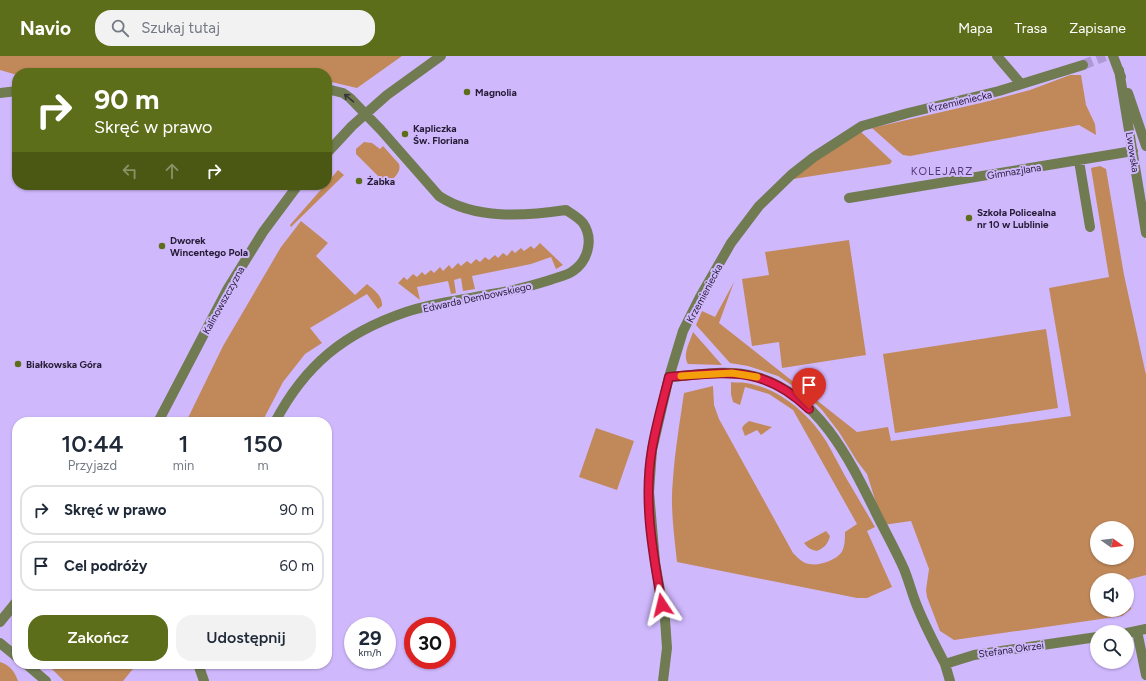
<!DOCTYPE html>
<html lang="pl">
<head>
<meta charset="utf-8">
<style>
  body { margin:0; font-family:Figtree,sans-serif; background:#f2f2f3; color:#1f2937; height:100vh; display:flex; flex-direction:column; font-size:15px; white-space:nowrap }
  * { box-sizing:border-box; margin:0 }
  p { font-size:13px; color:#747a83 }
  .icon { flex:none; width:22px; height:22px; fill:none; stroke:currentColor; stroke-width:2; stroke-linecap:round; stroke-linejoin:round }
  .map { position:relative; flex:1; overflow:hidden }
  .drawer { position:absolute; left:12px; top:361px; width:320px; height:252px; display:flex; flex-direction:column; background:#fff; border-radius:16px; box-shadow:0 1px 3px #0004 }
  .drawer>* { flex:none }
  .hud { position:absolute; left:12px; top:12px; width:320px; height:122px; border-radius:16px; box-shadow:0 1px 3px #0004; background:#5d6e1a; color:#fff; overflow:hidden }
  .needle { width:26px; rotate:104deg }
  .tools { position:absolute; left:1090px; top:465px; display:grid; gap:8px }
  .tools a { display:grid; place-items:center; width:44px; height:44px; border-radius:50%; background:#fff; box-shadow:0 1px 3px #0004; font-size:20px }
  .speed { position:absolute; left:344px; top:561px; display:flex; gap:8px; font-size:20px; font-weight:700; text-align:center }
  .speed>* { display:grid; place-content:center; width:52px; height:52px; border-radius:50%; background:#fff; box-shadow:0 1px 3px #0004; line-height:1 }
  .speed small { font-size:10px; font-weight:400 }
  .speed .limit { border:6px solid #d22; background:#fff; color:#111 }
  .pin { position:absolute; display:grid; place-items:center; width:34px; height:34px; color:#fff; margin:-41px -17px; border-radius:50% 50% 50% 0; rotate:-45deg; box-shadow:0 0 4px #0007 }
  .pin .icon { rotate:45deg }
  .me { position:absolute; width:44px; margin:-22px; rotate:350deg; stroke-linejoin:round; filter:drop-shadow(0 0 3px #0008) }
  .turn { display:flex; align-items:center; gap:14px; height:84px; padding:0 16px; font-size:18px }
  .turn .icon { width:52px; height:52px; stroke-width:2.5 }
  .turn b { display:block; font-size:28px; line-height:34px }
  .lanes { display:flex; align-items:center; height:38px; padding:0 16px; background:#0003; justify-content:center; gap:20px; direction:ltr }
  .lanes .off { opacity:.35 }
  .eta { display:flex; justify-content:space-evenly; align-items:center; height:68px; text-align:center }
  .eta b { font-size:24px; font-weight:600; line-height:28px }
  .primary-button { display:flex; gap:8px; margin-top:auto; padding:8px 16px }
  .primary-button a { flex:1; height:46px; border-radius:16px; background:#5d6e1a; color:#fff; font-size:16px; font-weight:600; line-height:46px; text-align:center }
  .primary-button a+a { background:#f2f2f3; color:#1f2937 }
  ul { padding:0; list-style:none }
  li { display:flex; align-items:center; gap:12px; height:50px; margin:0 8px 6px; padding:0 8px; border:2px solid #e0e1e3; border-radius:16px }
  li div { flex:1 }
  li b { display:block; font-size:15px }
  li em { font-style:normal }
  header { display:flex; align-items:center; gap:24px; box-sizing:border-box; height:56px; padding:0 20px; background:#5d6e1a; color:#fff }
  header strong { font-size:19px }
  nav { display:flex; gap:22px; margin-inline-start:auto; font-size:14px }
  .search { width:280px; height:36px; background:#f2f2f3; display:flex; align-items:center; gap:10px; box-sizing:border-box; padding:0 14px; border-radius:16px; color:#747a83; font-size:15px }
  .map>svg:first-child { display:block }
  .green { fill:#c1895a; fill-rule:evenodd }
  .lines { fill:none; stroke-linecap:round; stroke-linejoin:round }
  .minor-tunnel { stroke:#ae99d5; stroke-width:10; stroke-dasharray:10 5; stroke-linecap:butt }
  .minor { stroke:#707b52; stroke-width:10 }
  .oneway { stroke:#38333c }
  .route-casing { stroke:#92132f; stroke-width:10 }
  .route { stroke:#e11d48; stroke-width:7 }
  .slow { stroke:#f59e0b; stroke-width:7 }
  .poi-dot { fill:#5d6e1a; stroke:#d0b8fd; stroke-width:1.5 }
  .labels { text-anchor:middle; stroke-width:4; stroke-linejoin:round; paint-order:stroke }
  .poi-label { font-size:10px; font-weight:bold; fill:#251b35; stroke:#d0b8fd; text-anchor:start }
  .street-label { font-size:10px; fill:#251b35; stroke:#d0b8fd }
  .neighbourhood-label { font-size:11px; letter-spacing:1px; fill:#513975; stroke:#d0b8fd }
</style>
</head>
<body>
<header>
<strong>Navio</strong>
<div class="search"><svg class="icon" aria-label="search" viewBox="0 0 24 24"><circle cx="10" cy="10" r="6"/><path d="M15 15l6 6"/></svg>Szukaj tutaj</div>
<nav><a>Mapa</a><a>Trasa</a><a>Zapisane</a></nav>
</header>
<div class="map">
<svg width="1146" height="625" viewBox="0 0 1146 625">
  <rect width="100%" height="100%" fill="#d0b8fd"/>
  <path class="green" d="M0,0H402L357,32L327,25V17H17V19L0,14Z
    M1070,19H1081L1086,49L1095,68L1096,79L1079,69L910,100L903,99L899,96L872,72L985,46L1030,34Z
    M861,76L892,105L890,108L793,123L810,109Z
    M364,86L372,87L380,93L383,90L399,108C402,117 392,123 387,129L356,98V93Z
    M1100,110L1106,113L1124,219L1146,319V519L1127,524H1097V554H1127V527L1131,553L1122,560L954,584L940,575L927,541L926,534L929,513L911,465L883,469L867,418L857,405L839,376L822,354L808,340L778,320L748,310L730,307L696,269L702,255L715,261L734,226L719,267L857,376L888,371L891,385L1071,360L1049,232L1109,221L1091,112ZM1097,472H1127V502H1097Z
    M338,114L344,119L291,171L290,169L325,129H327V127Z
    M301,165L328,187L316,200L355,239L367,228C374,234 383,240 382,250L378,253L367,238L310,272L322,287L305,298L283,326L262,366H186L223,290L281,191Z
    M849,184L866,299L782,312L779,286L752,290L742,223L769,219L765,196Z
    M540,187L563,209L556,213L551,201L531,208L472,220L475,233L463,235L461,222L454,224L456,237L451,238L448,225L417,231L420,244L398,227L404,221L407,224L413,218L417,221L422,216L425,219L431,214L434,217L440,211L443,215L449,209L452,213L458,207L461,210L467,205L471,208L476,203L480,206L485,201L489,204L495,199L498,202L503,197L507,200L512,194L515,197L521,192L524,195L531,190L534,193Z
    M1046,273L1058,352L895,377L883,298Z
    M693,276L722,309L688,308C682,299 690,286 693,276Z
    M731,326C736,327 742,326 746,327C779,332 809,358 826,385C833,397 839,409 845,420C855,437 865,454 875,471L867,475L892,531L867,542H857L677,506C674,478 670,450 673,423C675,394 680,365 684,337L713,330L714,349L719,363L793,497C796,500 801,505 805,507C816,511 833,506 841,497C845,492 845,482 845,476L857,468L793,354L769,338L745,331L740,349L733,346L731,338Z
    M749,365L772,371L761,379L757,374L745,380L742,372L744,369Z
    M596,372L634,385L617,434L579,421Z
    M826,475L830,480C828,488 824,492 817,495C811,494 808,492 804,487Z
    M0,606C10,609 15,616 18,625H0Z
    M47,608H137L123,625H64Z"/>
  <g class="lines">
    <path class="minor-tunnel" d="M1083,9L1105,0"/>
    <path class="minor" d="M997,0L1021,28
      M1113,0L1121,21
      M1119,14L1146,177
      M0,37L17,35
      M1128,37L1146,90
      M327,97L352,70L387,39L441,0
      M1079,105L1090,171
      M849,142L1133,95
      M669,321C697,319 726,313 754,320C818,337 850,404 877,459C886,477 896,495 904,513C909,525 912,538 917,550C925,570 935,589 945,608
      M158,366L227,234L263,176L298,129
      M275,366C305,309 344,277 406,256C433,247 463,244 492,238C512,235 531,230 550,224C558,221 566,220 573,215C588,205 594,183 583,167C579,162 572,158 566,154C525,160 475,164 439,140L381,74L350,42L343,37L327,33
      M0,566L17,545
      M1137,575L1146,619
      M1127,577L1146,573
      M0,587L17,601
      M26,608L46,625
      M198,608L204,625
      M663,625L667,592L665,563L655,506L649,436L652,394L669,321L683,275L700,241L731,187L759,150L791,119L814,101L862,70L908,57L999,35L1083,9
      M950,625L945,608L974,599L1097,581"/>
  </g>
  <defs><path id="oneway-shaft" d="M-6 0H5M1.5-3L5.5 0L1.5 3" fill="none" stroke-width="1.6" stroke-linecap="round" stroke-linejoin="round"/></defs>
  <use class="oneway" href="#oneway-shaft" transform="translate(349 42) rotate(-140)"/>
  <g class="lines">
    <defs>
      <path id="route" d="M662,549C653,498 643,445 652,393C656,369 663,345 669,321C726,316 764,309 809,353"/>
    </defs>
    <use href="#route" class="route-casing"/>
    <use href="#route" class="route"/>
    <path class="slow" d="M681,320L732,317L757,321"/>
  </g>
  <g class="poi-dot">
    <circle cx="467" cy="36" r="4"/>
    <circle cx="405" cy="78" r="4"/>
    <circle cx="359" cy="125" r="4"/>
    <circle cx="969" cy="162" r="4"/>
    <circle cx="162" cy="190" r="4"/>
    <circle cx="18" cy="308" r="4"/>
  </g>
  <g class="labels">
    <g class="poi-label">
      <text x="475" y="40">Magnolia</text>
      <text x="413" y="76">Kapliczka<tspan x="413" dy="12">Św. Floriana</tspan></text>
      <text x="367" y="129">Żabka</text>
      <text x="977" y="160">Szkoła Policealna<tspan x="977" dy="12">nr 10 w Lublinie</tspan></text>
      <text x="170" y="188">Dworek<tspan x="170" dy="12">Wincentego Pola</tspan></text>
      <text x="26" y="312">Białkowska Góra</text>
    </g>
    <g class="street-label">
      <text transform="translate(960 45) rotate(-13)" y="4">Krzemieniecka</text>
      <text transform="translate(1133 96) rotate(81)" y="4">Lwowska</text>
      <text transform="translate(1014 115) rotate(-9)" y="4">Gimnazjlana</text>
      <text transform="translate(704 237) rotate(-62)" y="4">Krzemieniecka</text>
      <text transform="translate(477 241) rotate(-12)" y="4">Edwarda Dembowskiego</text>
      <text transform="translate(223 244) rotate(-61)" y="4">Kalinowszczyzna</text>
      <text transform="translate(1011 593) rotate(-8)" y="4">Stefana Okrzei</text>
    </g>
    <g class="neighbourhood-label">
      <text x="942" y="119">KOLEJARZ</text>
    </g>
  </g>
</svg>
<div class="tools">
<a><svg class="needle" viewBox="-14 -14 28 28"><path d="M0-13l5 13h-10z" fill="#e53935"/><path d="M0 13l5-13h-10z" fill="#747a83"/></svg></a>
<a><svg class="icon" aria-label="sound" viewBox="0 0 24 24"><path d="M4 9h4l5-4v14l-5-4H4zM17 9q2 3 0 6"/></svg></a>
<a><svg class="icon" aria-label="search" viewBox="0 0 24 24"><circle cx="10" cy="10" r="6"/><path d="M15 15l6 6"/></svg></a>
</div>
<div class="speed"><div>29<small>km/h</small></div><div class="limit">30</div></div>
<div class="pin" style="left:809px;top:353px;background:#d93025"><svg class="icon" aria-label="arrive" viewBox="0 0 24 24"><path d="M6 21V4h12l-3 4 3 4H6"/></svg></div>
<svg class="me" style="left:662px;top:549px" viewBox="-20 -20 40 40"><path d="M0-17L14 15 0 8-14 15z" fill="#e11d48" stroke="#fff" stroke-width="4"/></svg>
<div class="hud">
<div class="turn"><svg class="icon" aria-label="right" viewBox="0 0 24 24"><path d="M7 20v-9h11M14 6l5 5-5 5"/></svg><div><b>90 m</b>Skręć w prawo</div></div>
<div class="lanes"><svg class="icon off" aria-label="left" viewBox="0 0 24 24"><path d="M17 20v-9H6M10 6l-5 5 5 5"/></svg><svg class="icon off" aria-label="ahead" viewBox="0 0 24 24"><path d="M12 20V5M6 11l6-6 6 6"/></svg><svg class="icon" aria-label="right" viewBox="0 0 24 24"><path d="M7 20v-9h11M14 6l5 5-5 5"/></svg></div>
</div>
<section class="drawer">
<div class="eta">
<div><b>10:44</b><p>Przyjazd</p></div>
<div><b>1</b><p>min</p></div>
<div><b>150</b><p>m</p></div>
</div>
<ul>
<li><svg class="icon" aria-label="right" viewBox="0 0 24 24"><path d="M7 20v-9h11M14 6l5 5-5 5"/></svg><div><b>Skręć w prawo</b></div><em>90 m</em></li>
<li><svg class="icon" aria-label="arrive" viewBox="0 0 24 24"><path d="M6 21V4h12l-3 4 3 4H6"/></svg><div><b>Cel podróży</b></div><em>60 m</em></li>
</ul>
<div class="primary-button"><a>Zakończ</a><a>Udostępnij</a></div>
</section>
</div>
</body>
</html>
